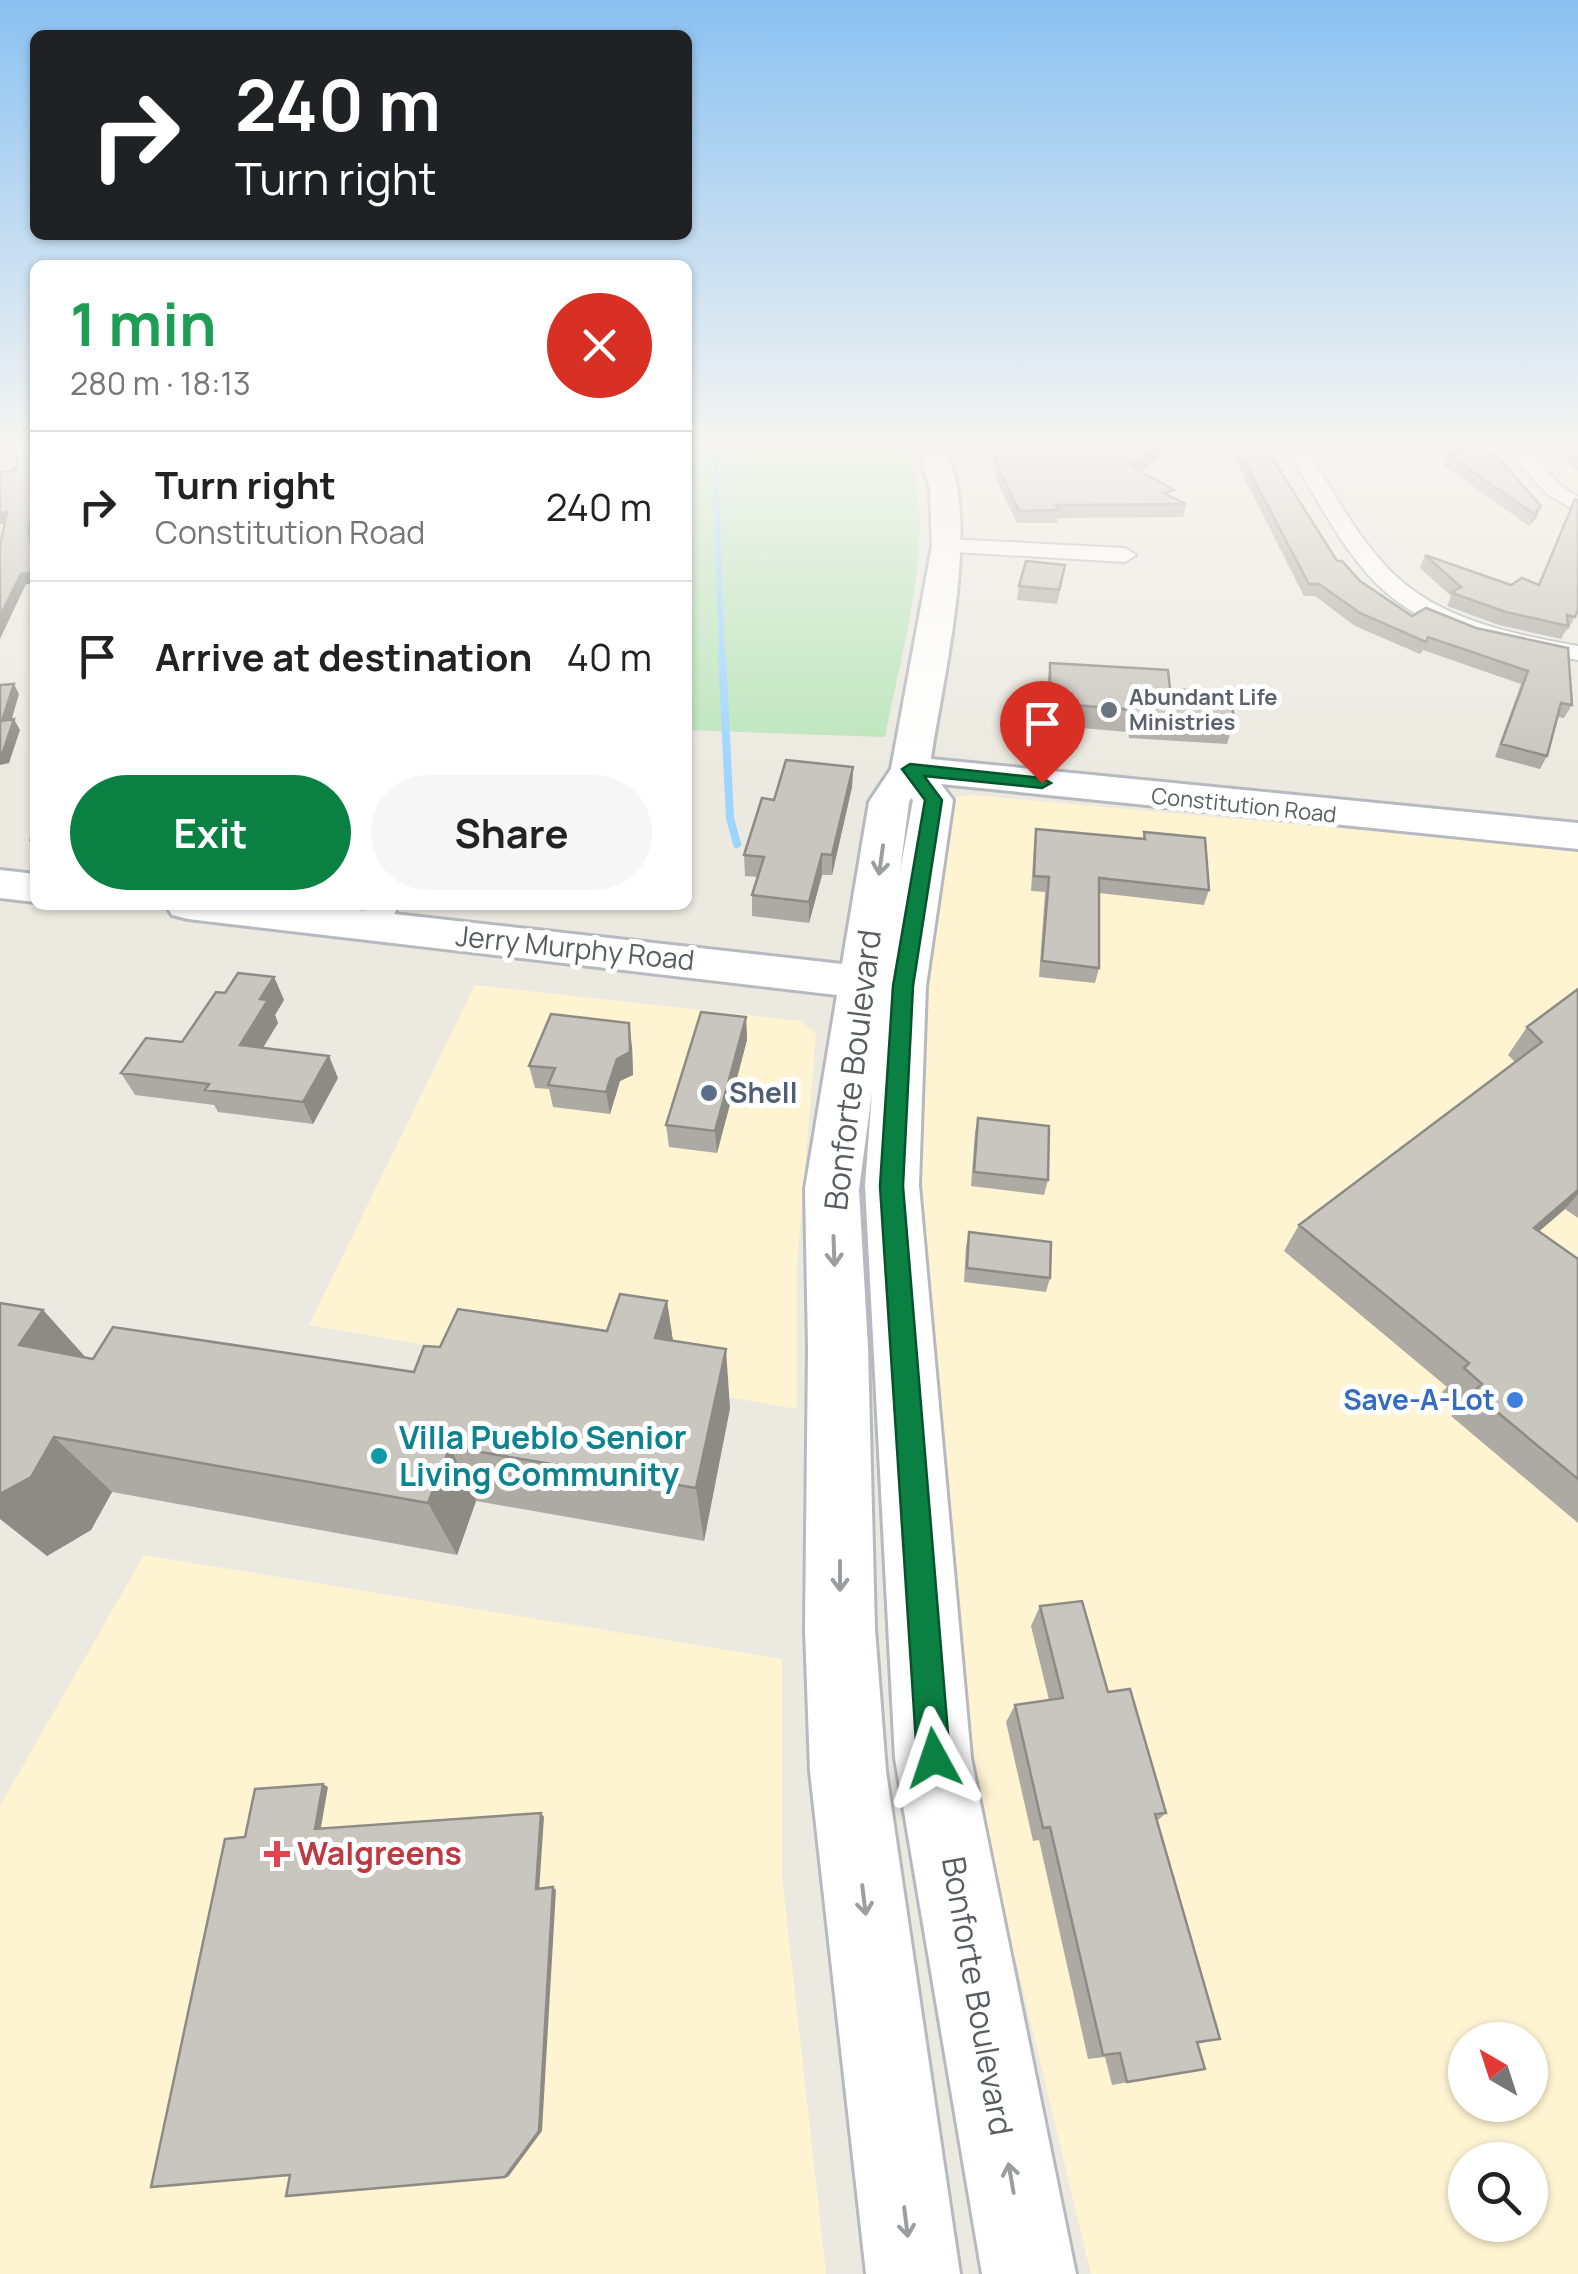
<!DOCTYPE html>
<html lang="en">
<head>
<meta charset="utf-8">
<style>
  body { margin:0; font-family:Manrope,sans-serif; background:#f6f6f6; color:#222; height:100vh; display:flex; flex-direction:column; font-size:38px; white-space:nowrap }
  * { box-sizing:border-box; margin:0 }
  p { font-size:32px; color:#767676 }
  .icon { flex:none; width:55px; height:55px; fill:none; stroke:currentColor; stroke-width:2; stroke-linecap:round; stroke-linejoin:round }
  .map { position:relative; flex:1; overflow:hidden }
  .side { position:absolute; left:30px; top:260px; width:662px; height:650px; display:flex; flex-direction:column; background:#fff; border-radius:15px; box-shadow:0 2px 8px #0004 }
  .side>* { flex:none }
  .hud { position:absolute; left:30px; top:30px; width:662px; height:210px; border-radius:15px; box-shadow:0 2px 8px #0004; background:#202124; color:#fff; overflow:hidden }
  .needle { width:65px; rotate:321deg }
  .buttons { position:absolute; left:1448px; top:2022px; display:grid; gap:20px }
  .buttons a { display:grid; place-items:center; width:100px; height:100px; border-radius:50%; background:#fff; box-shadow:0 2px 8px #0004; font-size:50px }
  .pin { position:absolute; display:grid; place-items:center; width:85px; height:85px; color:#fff; margin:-102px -42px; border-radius:50% 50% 50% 0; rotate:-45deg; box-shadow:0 0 10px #0007 }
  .pin .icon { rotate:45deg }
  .me { position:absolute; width:110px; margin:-55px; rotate:355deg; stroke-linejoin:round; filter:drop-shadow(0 0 8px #0008) }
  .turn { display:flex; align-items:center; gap:35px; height:210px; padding:0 40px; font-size:45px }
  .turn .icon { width:130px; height:130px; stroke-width:2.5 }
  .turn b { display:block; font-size:70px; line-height:85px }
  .round { display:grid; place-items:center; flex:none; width:105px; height:105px; border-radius:52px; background:#f6f6f6 }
  .overview { display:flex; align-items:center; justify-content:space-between; height:170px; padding:0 40px }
  h1 { font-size:60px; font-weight:700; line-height:75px; color:#1e9e55 }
  .cta { display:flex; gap:20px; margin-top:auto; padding:20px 40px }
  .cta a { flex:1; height:115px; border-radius:60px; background:#0b8043; color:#fff; font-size:40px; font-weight:700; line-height:115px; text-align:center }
  .cta a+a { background:#f6f6f6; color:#222 }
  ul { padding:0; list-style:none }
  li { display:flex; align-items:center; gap:30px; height:150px; padding:0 40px; border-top:2px solid #e0e0e0 }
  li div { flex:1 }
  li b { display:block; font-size:38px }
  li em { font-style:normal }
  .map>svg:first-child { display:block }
  .commercial { fill:#fff4d2; fill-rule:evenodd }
  .green { fill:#bbe5bb }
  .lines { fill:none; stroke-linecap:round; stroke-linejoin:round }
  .stream-far1 { stroke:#9dd5ff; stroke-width:6 }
  .stream { stroke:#9dd5ff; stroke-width:8 }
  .street-casing { stroke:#b6b8bd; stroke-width:4 }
  .secondary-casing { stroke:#b6b9bf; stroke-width:6 }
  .street { fill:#fff; fill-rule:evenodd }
  .secondary { fill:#fff; fill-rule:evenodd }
  .wall { fill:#adaaa4 }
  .shaded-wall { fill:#8d8b86 }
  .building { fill:#c9c6bf; stroke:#8d8b86; stroke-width:2.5 }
  .oneway { stroke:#9b9da0 }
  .route { fill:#0b8043; stroke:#07532c; stroke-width:2.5 }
  .worship-dot { fill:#6b7280; stroke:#fff; stroke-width:4 }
  .service-dot { fill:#5c6f8a; stroke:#fff; stroke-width:4 }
  .shop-dot { fill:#3f7fe0; stroke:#fff; stroke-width:4 }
  .culture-dot { fill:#0f9aa8; stroke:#fff; stroke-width:4 }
  .health-dot { fill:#e0444e; stroke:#fff; stroke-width:4 }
  .labels { text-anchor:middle; stroke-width:10; stroke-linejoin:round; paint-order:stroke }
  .far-worship-label { font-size:22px; font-weight:bold; fill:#5b616d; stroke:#fff; text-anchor:start }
  .far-street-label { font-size:22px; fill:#595c61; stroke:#fff }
  .street-label { font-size:28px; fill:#595c61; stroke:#fff }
  .service-label { font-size:28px; font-weight:bold; fill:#4e5e75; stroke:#fff; text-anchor:start }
  .shop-label { font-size:28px; font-weight:bold; fill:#366cbe; stroke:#fff; text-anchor:end }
  .near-street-label { font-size:32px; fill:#595c61; stroke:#fff }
  .near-culture-label { font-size:32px; font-weight:bold; fill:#0d838f; stroke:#fff; text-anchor:start }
  .near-health-label { font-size:32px; font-weight:bold; fill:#be3a42; stroke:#fff; text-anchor:start }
</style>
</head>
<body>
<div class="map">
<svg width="1578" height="2274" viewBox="0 0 1578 2274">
  <rect width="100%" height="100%" fill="#ece9e0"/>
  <path class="commercial" d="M972,795L1578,850V2274H1091L964,1744L912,1227L913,1094L949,804L957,797ZM1465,2040H1530V2105H1465ZM1465,2160H1530V2225H1465Z
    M475,985L801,1021L816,1034L797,1265V1409L309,1325Z
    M144,1555L782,1659V1877L826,2274H0V1806Z"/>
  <path class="green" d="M688,448L907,449C939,534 901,650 885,737L688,730Z"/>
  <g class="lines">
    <path class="stream-far1" d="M715,448L722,658"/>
    <path class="stream" d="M722,655L730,818L737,844"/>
    <defs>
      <path id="street" d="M1286,448H1306C1331,487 1352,529 1383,563C1432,619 1508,633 1578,646V660C1509,648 1429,636 1377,584C1339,546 1315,494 1286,448Z
        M1505,448H1526L1561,486L1578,497V512L1547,494Z
        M947,539L1125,548L1136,555L1125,562L939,551L936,546L939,541Z
        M367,905H399L384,933L373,936L362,933L357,926Z"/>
      <path id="secondary" d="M914,448H942C985,506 941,688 931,759L1578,823V849L941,784L953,800L926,986L919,1185L971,1758L1076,2274H982L895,1758L865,1185L872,1092L859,1189L868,1348L875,1629L886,1771L960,2274H866L810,1771L805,1629L808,1348L805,1189L837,995L188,919L172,915L166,905H314L842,964L869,802L891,769L932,546L930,489L921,458ZM911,798L913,800L900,871L909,802Z
        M0,870L35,874V902L0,898Z"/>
    </defs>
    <use href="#street" class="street-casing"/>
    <use href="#secondary" class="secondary-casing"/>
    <use href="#street" class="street"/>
    <use href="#secondary" class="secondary"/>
  </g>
  <path class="wall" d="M990,448H1172L1140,471L1173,497L1186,504L1183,517L1057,518V523H1017L997,482Z
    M1229,448H1266L1337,561L1360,581L1412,616L1476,628L1572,705L1564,718L1558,717L1547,756L1540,769L1495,757L1521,684L1423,650L1420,654L1355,626L1315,596H1304Z
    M1447,448H1484L1488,453L1541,506L1536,518L1529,526L1443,465L1447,454H1452Z
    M1554,448H1578V471Z
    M1575,499L1578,610L1568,630H1566L1561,639L1499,625L1447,606L1451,596L1420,568L1425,555L1511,585L1539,584Z
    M1063,579L1057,604L1017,600L1019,586Z
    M1050,663L1170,689L1234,722L1227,744L1129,738L1128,732L1046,725L1047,685Z
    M853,767L852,787L832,875H822L809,923L752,916V895L758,877L745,876L744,855L774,800Z
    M1036,829L1143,839L1144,832L1209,890L1204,905L1099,893V968L1095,983L1039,977L1045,892L1031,891L1034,844Z
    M274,977L284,1000L275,1015L278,1023L263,1048L338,1078L313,1124L218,1112L214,1105L135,1095L121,1073L182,1042Z
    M1578,989V1218L1565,1209L1539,1231L1578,1259V1523L1451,1416L1460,1407L1442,1392L1447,1387L1284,1251L1299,1225L1515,1062L1508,1055L1527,1027Z
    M746,1017L747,1040L717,1153L669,1147L666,1125Z
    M632,1046L633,1075L620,1081L610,1114L553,1107L549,1089L535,1088L529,1066Z
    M978,1118L1048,1180L1044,1195L971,1186L975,1132Z
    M969,1232L1050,1278L1046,1292L964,1282L966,1246Z
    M667,1301L673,1341L730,1408L704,1541L476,1501L457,1555L112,1492L91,1530L47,1556L43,1310L86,1358L93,1359L414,1372L440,1347L607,1331Z
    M1040,1606L1108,1692L1166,1813L1157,1821L1220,2039L1198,2044L1205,2069L1112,2085L1105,2057L1088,2059L1039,1840L1033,1841L1006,1722L1015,1705L1049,1700L1031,1626Z"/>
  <path class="shaded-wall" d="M1157,448H1172L1129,479L1131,466Z
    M1541,506L1536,518L1529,526L1534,514Z
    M35,508L34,541L35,560L29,531L33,509Z
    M7,512L11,522L0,524V513Z
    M35,573V584H26L0,639V616L21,574Z
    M14,684L19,694L8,732L2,721Z
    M14,719L20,730L9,763L0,765V753Z
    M853,767L852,787L832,875V855Z
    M35,833V850L29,840Z
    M822,854V875L809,923V902Z
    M274,977L284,1000L275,1015L278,1023L251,1067L240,1045L260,999Z
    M746,1017L747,1040L717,1153L715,1131Z
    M629,1023L632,1046L633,1075L620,1081L610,1114L606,1092Z
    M329,1056L338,1078L313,1124L303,1102Z
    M1578,1190V1194L1565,1209L1513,1254L1534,1228Z
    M667,1301L676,1362L655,1338Z
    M43,1310L97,1370L19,1345Z
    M726,1349L730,1408L704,1541L696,1488Z
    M54,1437L112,1492L91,1530L47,1556L0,1519V1494Z
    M450,1447L476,1501L457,1555L428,1503Z
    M323,1784L328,1787L320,1833L315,1829Z
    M541,1813L544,1817L539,1892L536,1889Z
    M553,1887L556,1890L542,2131L508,2177H505Z"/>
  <path class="building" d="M994,448H1157L1131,466L1174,490L1164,493L1186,504L1056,505L1059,510L1019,511L999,469Z
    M1237,448H1266L1337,561H1342L1360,581L1412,616L1426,608L1476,628L1568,648L1572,705L1561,703L1547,756L1501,744L1528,671L1428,637L1426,642L1360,613L1319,584H1309Z
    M1462,448H1484L1488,453H1494L1541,506L1534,514L1447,454H1467Z
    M18,457L35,462V508L33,509L29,531L35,560V573L21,574L0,616V545L7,512L0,513V473L15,470Z
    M1575,499L1578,500V610L1575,617L1567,615L1568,626L1506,612L1455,594L1452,592L1461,587L1425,555L1511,585L1522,578L1539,585Z
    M1026,561L1065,565L1059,590L1019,586Z
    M1050,663L1168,670L1170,689L1231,693L1234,722L1135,716L1134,710L1050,703Z
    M14,684L2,721L14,719L3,752L0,753V685Z
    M786,760L853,767L832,855L822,854L809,902L752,895L764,857L744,855L762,798L774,800Z
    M1036,829L1145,839L1144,832L1205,838L1209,890L1099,878V968L1042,961L1049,877L1034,876Z
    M238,973L274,977L260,999L268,1000L240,1045L329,1056L303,1102L205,1090L209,1084L121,1073L146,1038L182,1042L216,992L225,993Z
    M1578,989V1190L1534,1228L1578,1259V1479L1473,1392L1482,1384L1464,1368L1469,1363L1299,1225L1542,1042L1527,1027Z
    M701,1012L746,1017L715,1131L666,1125Z
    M551,1014L629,1023L630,1052L617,1059L606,1092L548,1085L555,1068L529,1066Z
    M978,1118L1049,1126L1048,1180L974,1172Z
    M969,1232L1051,1242L1050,1278L967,1268Z
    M620,1294L667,1301L655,1338L726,1349L696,1488L450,1447L428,1503L54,1437L31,1477L0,1494V1303L43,1310L19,1345L93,1359L113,1327L414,1372L424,1346L440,1347L458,1309L607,1331Z
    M1082,1601L1108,1692L1130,1689L1166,1813L1155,1814L1220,2039L1197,2042L1205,2069L1127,2082L1120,2053L1103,2055L1050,1827L1043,1828L1015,1705L1063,1698L1040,1606Z
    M323,1784L315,1829L541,1813L536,1889L553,1887L539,2131L505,2177L286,2196L290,2175L151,2187L225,1839L245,1837L255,1789Z"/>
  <defs><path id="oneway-shaft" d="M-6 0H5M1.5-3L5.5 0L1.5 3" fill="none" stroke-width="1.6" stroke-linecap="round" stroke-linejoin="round" transform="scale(2.5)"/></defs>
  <g class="oneway">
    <use href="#oneway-shaft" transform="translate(881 860) rotate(98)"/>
    <use href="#oneway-shaft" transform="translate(834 1251) rotate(88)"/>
    <use href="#oneway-shaft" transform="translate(840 1576) rotate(90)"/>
    <use href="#oneway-shaft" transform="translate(864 1900) rotate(83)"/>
    <use href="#oneway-shaft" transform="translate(1011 2178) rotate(-100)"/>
    <use href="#oneway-shaft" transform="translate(906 2222) rotate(83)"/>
  </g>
  <linearGradient id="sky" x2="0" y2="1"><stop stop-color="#8ac1f1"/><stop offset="0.58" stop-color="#f6f5f1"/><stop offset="1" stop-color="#f6f5f1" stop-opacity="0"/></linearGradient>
  <rect width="1578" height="766" fill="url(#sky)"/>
  <path class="route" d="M910,764L1042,778L1051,783L1042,788L924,776L942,800L913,986L903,1186L950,1758L945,1770L934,1774L922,1770L917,1758L880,1186L893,986L925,800L902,769Z"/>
  <circle class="worship-dot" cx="1109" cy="710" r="10"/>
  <circle class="service-dot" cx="709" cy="1093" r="10"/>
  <circle class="shop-dot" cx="1515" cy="1400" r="10"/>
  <circle class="culture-dot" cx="379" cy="1456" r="10"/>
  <path class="health-dot" d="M272 1839h10v10h10v10h-10v10h-10v-10h-10v-10h10z"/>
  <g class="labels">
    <g class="far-worship-label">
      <text x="1129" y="705">Abundant Life<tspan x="1129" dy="25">Ministries</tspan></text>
    </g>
    <g class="far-street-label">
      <text transform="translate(1244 805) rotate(6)" y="8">Constitution Road</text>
    </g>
    <g class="street-label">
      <text transform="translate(575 948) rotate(6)" y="10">Jerry Murphy Road</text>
    </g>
    <g class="service-label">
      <text x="729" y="1103">Shell</text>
    </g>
    <g class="shop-label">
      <text x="1495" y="1410">Save-A-Lot</text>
    </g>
    <g class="near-street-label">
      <text transform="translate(853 1070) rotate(-83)" y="11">Bonforte Boulevard</text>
      <text transform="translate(977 1996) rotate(80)" y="11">Bonforte Boulevard</text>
    </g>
    <g class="near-culture-label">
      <text x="399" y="1449">Villa Pueblo Senior<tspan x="399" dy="37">Living Community</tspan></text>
    </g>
    <g class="near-health-label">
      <text x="297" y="1865">Walgreens</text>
    </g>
  </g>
</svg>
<div class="buttons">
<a><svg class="needle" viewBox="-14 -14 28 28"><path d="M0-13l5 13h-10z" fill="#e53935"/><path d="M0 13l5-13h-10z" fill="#767676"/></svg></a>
<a><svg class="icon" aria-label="search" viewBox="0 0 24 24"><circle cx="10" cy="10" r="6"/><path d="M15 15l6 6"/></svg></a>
</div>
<div class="pin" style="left:1042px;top:783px;background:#d93025"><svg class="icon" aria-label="arrive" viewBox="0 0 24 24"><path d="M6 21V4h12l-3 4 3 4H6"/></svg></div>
<svg class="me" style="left:934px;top:1758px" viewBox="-20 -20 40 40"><path d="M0-17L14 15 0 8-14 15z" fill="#0b8043" stroke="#fff" stroke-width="4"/></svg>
<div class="hud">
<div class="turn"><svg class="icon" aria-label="right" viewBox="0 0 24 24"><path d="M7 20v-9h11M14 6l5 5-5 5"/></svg><div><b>240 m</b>Turn right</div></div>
</div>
<section class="side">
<div class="overview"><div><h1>1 min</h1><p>280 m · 18:13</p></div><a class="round" style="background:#d93025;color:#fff"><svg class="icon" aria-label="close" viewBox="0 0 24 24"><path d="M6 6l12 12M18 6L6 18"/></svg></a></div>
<ul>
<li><svg class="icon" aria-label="right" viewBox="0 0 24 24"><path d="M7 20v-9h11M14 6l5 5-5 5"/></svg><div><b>Turn right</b><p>Constitution Road</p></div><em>240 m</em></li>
<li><svg class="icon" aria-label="arrive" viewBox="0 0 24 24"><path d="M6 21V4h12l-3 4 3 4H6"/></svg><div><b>Arrive at destination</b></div><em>40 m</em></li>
</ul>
<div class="cta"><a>Exit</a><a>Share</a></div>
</section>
</div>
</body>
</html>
